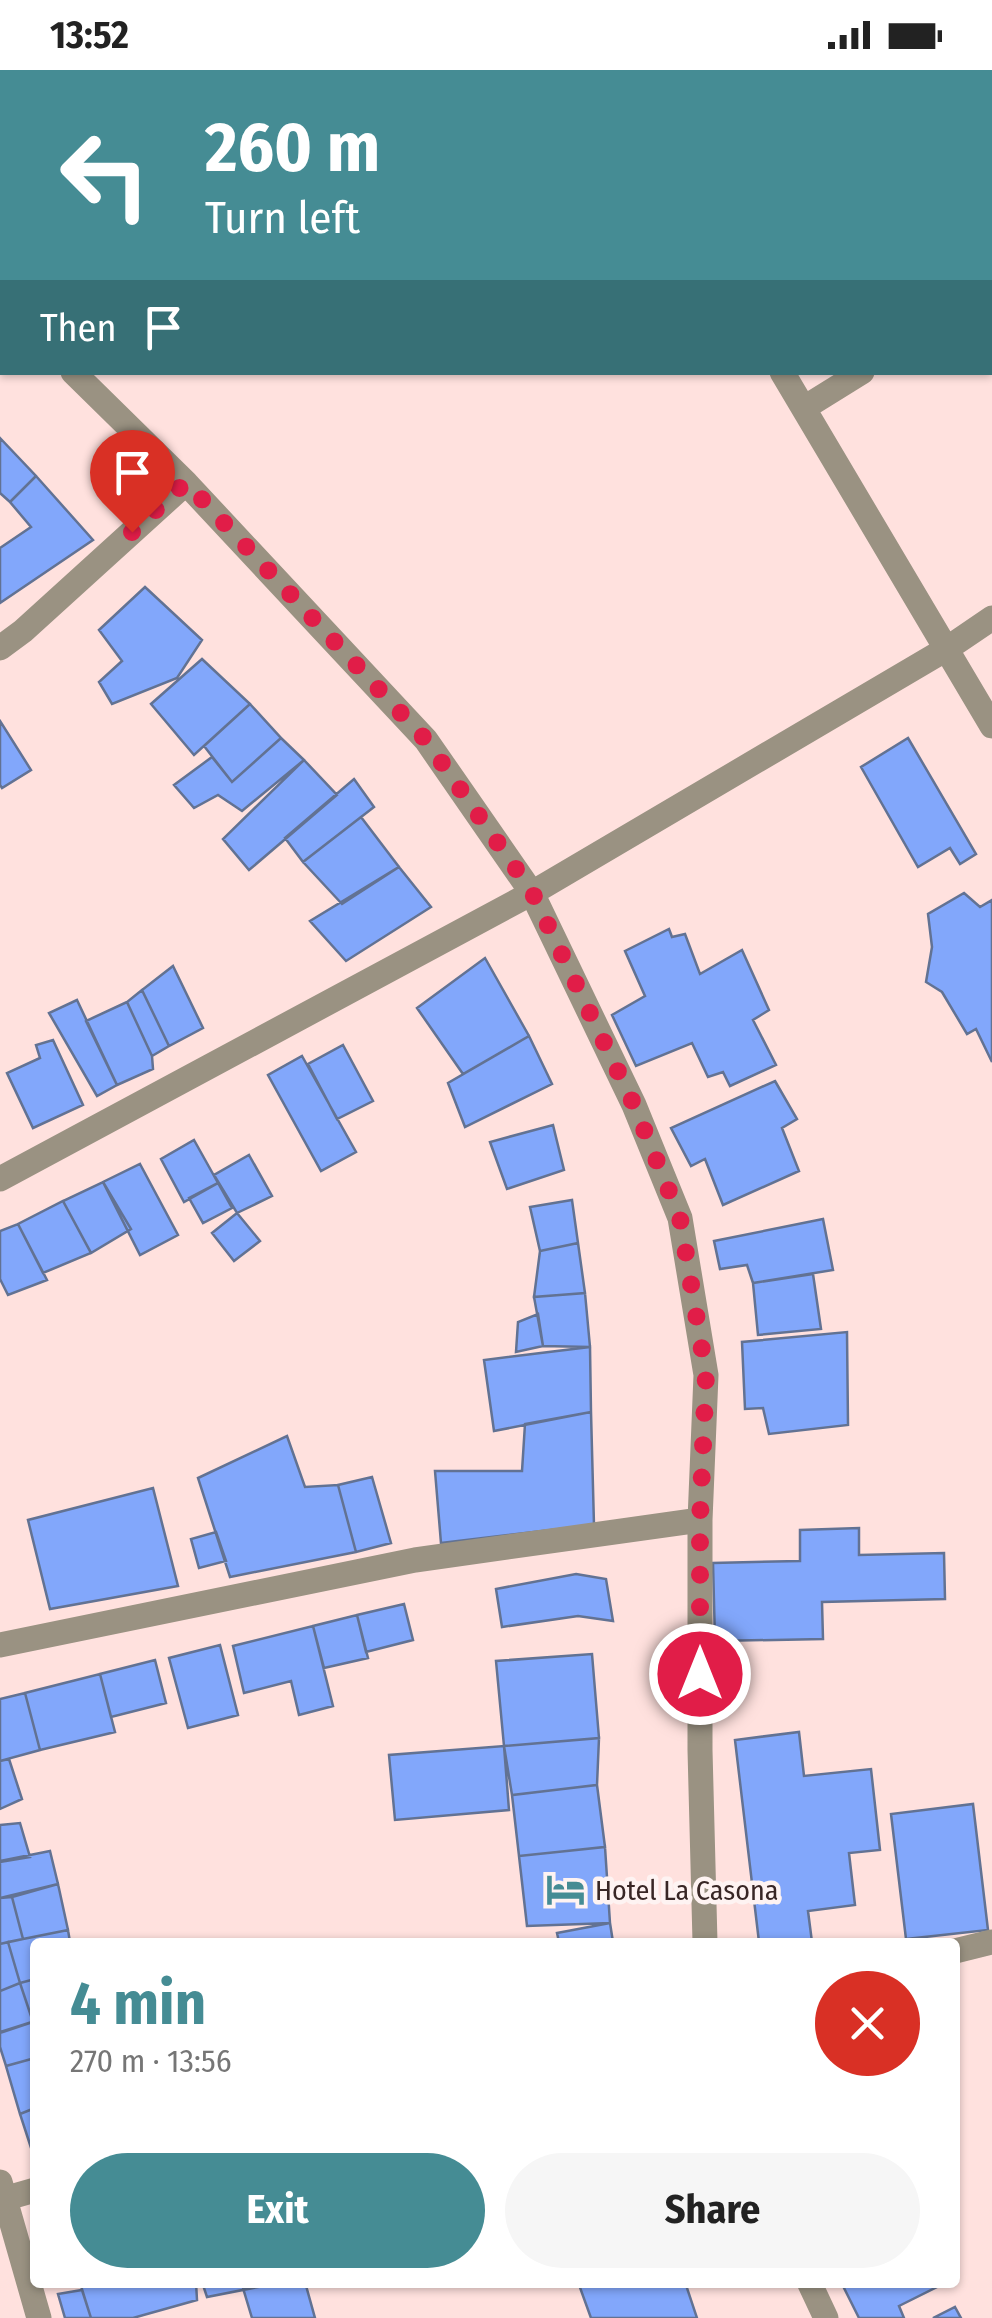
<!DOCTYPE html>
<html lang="en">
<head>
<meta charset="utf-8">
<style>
  body { margin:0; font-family:"Fira Sans Condensed",sans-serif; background:#f6f6f6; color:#222; height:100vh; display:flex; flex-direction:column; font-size:38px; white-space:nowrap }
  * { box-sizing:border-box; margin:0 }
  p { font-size:32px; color:#767676 }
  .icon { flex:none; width:55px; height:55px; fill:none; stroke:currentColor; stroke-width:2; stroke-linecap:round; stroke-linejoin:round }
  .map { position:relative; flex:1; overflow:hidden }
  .side { position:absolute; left:30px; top:1868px; width:930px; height:350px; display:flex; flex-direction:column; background:#fff; border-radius:10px; box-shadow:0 2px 8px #0004 }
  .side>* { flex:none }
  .banner { position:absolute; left:0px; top:0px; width:992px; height:305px; box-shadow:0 2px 8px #0004; background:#458c94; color:#fff; overflow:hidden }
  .pin { position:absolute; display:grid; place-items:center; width:85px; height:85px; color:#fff; margin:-102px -42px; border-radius:50% 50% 50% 0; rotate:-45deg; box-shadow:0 0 10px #0007 }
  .pin .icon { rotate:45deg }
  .me { position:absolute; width:110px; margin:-55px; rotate:0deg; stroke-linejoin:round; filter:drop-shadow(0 0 8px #0008) }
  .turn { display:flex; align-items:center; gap:35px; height:210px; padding:0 40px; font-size:45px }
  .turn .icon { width:130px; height:130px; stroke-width:2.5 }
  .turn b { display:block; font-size:70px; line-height:85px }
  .then { display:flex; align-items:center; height:95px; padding:0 40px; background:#0003; gap:20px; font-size:38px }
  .round { display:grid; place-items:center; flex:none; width:105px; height:105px; border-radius:52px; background:#f6f6f6 }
  .summary { display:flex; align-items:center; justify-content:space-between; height:170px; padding:0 40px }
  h1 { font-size:60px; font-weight:700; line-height:75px; color:#458c94 }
  .cta { display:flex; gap:20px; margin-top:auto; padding:20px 40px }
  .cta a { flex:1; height:115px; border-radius:60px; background:#458c94; color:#fff; font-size:40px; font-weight:700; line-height:115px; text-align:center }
  .cta a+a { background:#f6f6f6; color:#222 }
  .status { display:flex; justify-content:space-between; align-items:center; height:70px; padding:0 50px; background:#fff; direction:ltr }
  .status svg { height:28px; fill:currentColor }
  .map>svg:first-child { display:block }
  .building { fill:#82a7fb; stroke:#627293; stroke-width:2.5 }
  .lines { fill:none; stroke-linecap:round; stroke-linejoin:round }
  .minor { stroke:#9a9282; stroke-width:25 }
  .route { stroke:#e11d48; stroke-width:18; stroke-dasharray:0 32.4 }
  .labels { text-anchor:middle; stroke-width:9; stroke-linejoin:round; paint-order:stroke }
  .poi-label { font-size:28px; fill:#382625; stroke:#fef3f2; text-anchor:start }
</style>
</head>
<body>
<div class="status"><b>13:52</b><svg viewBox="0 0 49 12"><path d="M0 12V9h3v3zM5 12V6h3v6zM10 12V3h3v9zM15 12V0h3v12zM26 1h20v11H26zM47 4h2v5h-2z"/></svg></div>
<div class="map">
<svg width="992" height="2248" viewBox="0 0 992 2248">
  <rect width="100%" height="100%" fill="#ffe1de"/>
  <path class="building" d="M0,368L36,406L10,432L0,423Z
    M36,406L93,470L0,533V478L31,457L10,432Z
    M145,517L202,570L177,608L112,634L99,612L122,591L99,560Z
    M202,589L250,634L194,685L151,634Z
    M250,634L281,668L232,712L204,676Z
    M0,651L31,700L2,718L0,715Z
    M281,668L304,690L242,741L218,725L194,738L174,715L212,687L232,712Z
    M908,668L976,784L960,794L950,778L918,797L861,697Z
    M304,690L337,725L249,800L223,769Z
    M354,709L374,737L303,792L285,768Z
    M361,747L399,797L342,834L303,792Z
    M399,797L431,837L346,891L310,851Z
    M964,823L980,837L992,830V992L976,959L967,964L942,922L926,912L932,877L928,844Z
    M669,859L672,867L685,864L700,904L742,880L769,940L753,950L776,995L730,1016L723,1002L708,1007L692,973L636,996L612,945L645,926L625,881Z
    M485,888L529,966L463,1004L417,938Z
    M173,896L203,958L169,976L142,920Z
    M142,920L169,976L152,986L127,932Z
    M77,930L117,1015L97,1026L49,943Z
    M127,932L152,986L153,999L117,1015L86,951Z
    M529,966L552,1014L465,1057L448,1013Z
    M53,970L83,1035L33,1058L7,1003L40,988L36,975Z
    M343,975L373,1031L337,1049L308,994Z
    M302,986L356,1082L321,1101L268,1005Z
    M775,1011L797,1049L782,1058L799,1101L723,1135L705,1089L691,1096L671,1058Z
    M553,1055L564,1100L507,1119L490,1072Z
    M194,1070L218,1113L184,1132L161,1089Z
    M249,1085L272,1126L237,1143L214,1105Z
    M140,1094L178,1165L140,1185L103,1112Z
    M103,1112L131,1159L91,1183L63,1131Z
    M218,1113L232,1138L203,1153L189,1128Z
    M572,1130L578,1173L540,1181L530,1137Z
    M63,1131L91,1183L43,1203L18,1154Z
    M237,1143L260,1171L234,1191L212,1163Z
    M823,1149L833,1200L753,1213L747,1195L720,1199L714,1171Z
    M18,1154L47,1210L8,1225L0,1209V1161Z
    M578,1173L585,1223L534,1227L540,1181Z
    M813,1204L821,1259L758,1265L753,1213Z
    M585,1223L590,1277L543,1276L534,1227Z
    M538,1244L543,1276L516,1282L518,1252Z
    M847,1262L848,1355L769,1364L763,1338L745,1339L742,1272Z
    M590,1277L591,1342L494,1361L484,1290Z
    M591,1342L594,1455L441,1473L435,1401H522L525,1354Z
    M287,1366L305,1417L338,1415L356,1482L230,1507L198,1408Z
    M372,1407L391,1473L356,1482L338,1415Z
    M153,1418L178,1516L50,1539L28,1450Z
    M859,1458V1485L944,1483L945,1529L822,1532L823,1569L715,1571L713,1493L800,1491V1460Z
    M216,1462L226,1491L199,1498L191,1469Z
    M576,1504L606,1509L613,1551L578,1546L502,1557L496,1519Z
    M404,1534L413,1570L366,1582L357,1545Z
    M357,1545L368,1588L324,1598L313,1556Z
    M313,1556L333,1636L299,1645L291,1611L244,1623L233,1576Z
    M220,1575L238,1645L188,1658L169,1588Z
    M592,1584L599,1668L504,1676L496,1591Z
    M155,1590L166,1633L111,1647L100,1604Z
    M100,1604L115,1662L40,1680L25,1623Z
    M25,1623L40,1680L0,1691V1629Z
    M799,1662L804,1706L871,1699L880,1780L849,1783L855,1835L808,1841L812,1872H759L735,1670Z
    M599,1668L597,1715L512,1725L504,1676Z
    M504,1676L509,1740L395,1750L389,1685Z
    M9,1689L22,1729L0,1739V1691Z
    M597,1715L605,1777L519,1786L512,1725Z
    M973,1734L988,1860L906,1869L891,1744Z
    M20,1753L30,1787L0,1792V1755Z
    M605,1777L610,1853L527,1856L519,1786Z
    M50,1781L58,1814L0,1828V1791Z
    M58,1814L68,1860L23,1869L12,1827Z
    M12,1827L23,1869L0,1874V1828Z
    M610,1853L613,1872H559L557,1863Z
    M68,1860L70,1872H35V1909L20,1913L8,1872Z
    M8,1872L20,1913L0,1921V1874Z
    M35,1909V1951L33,1952L20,1913Z
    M20,1913L33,1952L0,1963V1921Z
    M35,1951V1966L32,1967L35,1973V1988L6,1996L0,1977V1962Z
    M35,1988V2038L20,2044L6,1996Z
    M35,2038V2090L20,2044Z
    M96,2212H196L197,2230L133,2248H91L81,2216Z
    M202,2212H256L258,2217L207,2227Z
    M263,2212H305L315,2248H252L243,2218Z
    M578,2212H685L697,2248H591Z
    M841,2212H947L899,2236L904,2248H859Z
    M82,2220L91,2248H65L58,2224Z
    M955,2237L961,2248H933Z"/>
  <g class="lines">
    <path class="minor" d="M293,0L295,2
      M565,0L567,2
      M647,2L650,0
      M990,226L992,225
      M0,232L2,234
      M73,302L186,413L426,670L532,823L634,1035L680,1148L706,1305L700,1450V1680L705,1872
      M782,302L992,656
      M804,338L862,302
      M0,578L23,561L186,413
      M0,1109L532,823L948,578L992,548
      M0,1575L415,1490L700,1450
      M955,1881L992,1872
      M0,2112L39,2248
      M0,2130L35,2120
      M809,2212L826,2248"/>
  </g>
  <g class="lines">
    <path class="route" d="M132,462L186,412L426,670L532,822L634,1035L680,1148L706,1304L700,1450V1604"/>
  </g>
  <defs>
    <symbol id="hotel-bare" viewBox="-9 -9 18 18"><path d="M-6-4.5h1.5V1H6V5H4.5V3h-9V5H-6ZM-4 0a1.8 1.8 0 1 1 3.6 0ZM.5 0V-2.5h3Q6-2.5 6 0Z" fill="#458c94" stroke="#fef3f2" stroke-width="2.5" paint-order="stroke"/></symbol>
  </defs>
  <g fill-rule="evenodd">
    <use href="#hotel-bare" x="538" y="1792" width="55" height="55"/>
  </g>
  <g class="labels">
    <g class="poi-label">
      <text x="595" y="1830">Hotel La Casona</text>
    </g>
  </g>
</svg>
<div class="pin" style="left:132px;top:462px;background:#d93025"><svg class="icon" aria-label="arrive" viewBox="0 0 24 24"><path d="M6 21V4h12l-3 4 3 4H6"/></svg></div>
<svg class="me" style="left:700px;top:1604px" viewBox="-20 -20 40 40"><circle r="17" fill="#e11d48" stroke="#fff" stroke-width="3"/><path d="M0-11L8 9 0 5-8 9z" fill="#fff"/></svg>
<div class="banner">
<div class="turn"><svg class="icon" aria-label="left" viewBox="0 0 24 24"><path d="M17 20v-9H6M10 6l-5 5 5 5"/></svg><div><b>260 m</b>Turn left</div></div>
<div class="then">Then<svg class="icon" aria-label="arrive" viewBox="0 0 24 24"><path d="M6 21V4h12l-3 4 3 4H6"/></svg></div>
</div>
<section class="side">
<div class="summary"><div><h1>4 min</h1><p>270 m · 13:56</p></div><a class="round" style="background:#d93025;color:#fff"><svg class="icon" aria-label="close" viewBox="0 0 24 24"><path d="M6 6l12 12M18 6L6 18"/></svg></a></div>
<div class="cta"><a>Exit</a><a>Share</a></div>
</section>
</div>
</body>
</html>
